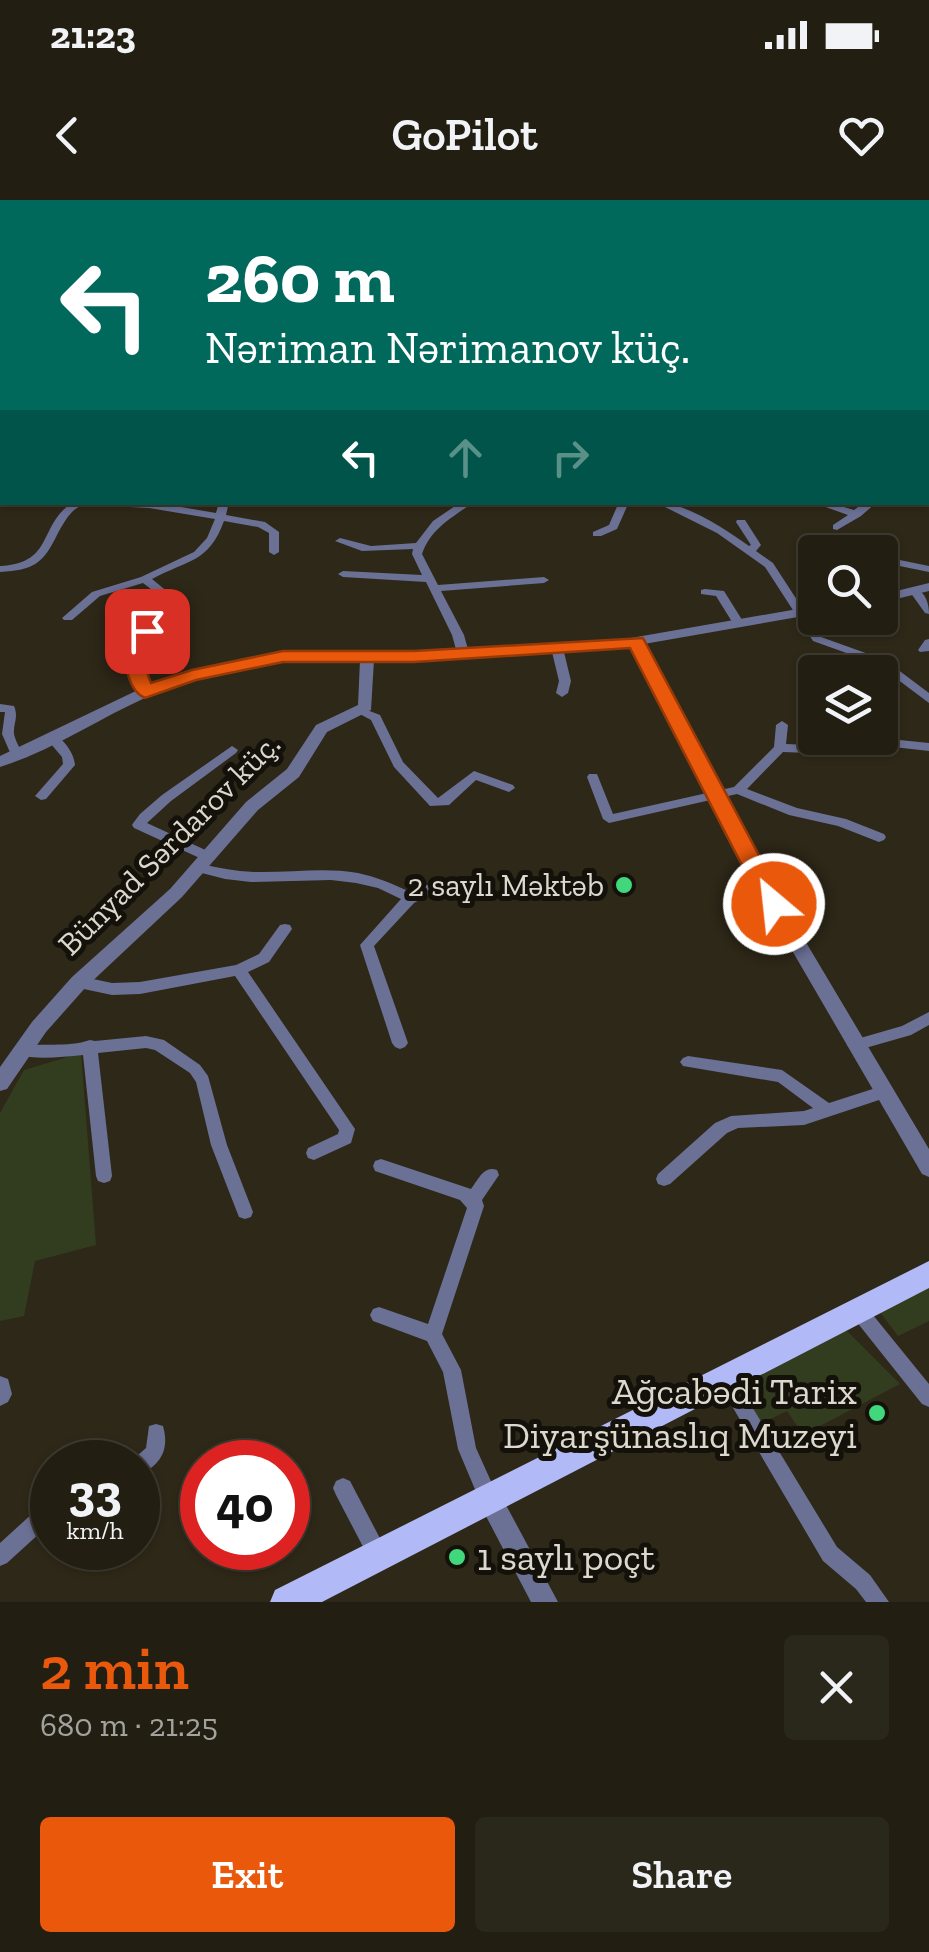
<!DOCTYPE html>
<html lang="en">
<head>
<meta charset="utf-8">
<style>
  body { margin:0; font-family:"Zilla Slab",serif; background:#2a271b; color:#f1f3f6; height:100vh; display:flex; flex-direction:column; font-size:38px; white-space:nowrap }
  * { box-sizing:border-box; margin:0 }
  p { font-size:32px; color:#a2a29f }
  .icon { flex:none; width:55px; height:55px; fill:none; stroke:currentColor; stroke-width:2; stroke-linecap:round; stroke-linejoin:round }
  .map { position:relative; height:1402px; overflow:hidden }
  .details { display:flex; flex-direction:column; background:#221e12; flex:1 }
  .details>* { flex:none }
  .guide { position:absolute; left:0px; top:0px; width:930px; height:305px; box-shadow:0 2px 8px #0004,0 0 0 2px #3f3c32; background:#00695c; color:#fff; overflow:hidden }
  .buttons { position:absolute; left:798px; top:335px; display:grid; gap:20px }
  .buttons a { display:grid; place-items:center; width:100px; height:100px; border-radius:10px; background:#221e12; box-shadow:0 2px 8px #0004,0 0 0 2px #3f3c32; font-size:50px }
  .speed { position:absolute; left:30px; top:1240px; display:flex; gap:20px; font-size:50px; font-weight:700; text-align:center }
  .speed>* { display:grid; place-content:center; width:130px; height:130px; border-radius:50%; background:#221e12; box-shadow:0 2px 8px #0004,0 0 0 2px #3f3c32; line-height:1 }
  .speed small { font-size:25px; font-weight:400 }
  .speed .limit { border:15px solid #d22; background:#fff; color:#111 }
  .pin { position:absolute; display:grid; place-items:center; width:85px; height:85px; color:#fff; margin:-42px; border-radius:20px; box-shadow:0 5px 15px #0006 }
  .me { position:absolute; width:110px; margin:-55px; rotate:332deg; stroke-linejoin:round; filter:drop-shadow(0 0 8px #0008) }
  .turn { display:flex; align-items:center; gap:35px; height:210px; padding:0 40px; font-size:45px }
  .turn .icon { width:130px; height:130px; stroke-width:2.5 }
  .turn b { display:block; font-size:70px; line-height:85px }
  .lanes { display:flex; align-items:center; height:95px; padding:0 40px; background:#0003; justify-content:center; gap:50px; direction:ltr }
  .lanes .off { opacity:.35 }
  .round { display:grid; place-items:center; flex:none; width:105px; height:105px; border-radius:10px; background:#2a271b }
  .overview { display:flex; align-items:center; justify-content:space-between; height:170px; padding:0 40px }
  h1 { font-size:60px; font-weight:600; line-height:75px; color:#ea580c }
  .button { display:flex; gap:20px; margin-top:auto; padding:20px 40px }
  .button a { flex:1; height:115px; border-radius:10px; background:#ea580c; color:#fff; font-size:40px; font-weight:600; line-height:115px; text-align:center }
  .button a+a { background:#2a271b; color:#f1f3f6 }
  .status { display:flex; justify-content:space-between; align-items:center; height:70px; padding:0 50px; background:#221e12; direction:ltr }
  .status svg { height:28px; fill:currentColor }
  header { display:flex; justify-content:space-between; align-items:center; height:130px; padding:0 40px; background:#221e12; font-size:45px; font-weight:600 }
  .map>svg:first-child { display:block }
  .green { fill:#323d20 }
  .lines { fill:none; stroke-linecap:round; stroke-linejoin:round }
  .canal { fill:#377779; fill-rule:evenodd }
  .minor { fill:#6b7095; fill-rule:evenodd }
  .tertiary { fill:#6b7095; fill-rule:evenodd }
  .primary { fill:#b1baf6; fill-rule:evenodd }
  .route { fill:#ea580c; stroke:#983908; stroke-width:2.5 }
  .poi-dot { fill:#41d77c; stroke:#13110a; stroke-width:4 }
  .labels { text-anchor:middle; stroke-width:10; stroke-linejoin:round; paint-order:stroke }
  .street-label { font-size:32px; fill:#dcd8ce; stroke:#13110a }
  .poi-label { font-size:32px; fill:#dcd8ce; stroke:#13110a; text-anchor:end }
  .near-poi-label { font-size:38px; fill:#dcd8ce; stroke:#13110a; text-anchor:end }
</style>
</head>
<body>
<div class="status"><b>21:23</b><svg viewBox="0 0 49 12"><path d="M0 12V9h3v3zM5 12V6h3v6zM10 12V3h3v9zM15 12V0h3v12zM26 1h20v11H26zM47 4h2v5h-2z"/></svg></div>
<header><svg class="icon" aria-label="back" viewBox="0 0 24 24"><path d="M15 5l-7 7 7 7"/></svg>GoPilot<svg class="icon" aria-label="heart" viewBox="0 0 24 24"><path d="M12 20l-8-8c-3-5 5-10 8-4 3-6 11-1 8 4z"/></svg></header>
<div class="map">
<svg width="929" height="1402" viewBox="0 0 929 1402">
  <rect width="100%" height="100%" fill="#2e2818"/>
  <path class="green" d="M81,853L96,1045L35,1061L24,1116L0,1121V913L24,870Z
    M929,1085V1121L898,1136L879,1111Z
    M845,1129L900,1184L803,1235L787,1211L758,1225L736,1189Z"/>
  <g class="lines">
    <path class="canal" d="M365,0L363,2H357L358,0Z"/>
    <path class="minor" d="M475,0H484L487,2H479Z
      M704,0H712L714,2H707Z
      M800,0H809L811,2H803Z
      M0,33H2V37H0Z
      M0,69H2V73H0Z
      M0,117H2V121H0Z
      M2,185V191L0,192V186Z
      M928,231H929V237H928Z
      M928,261H929V267H928Z
      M928,291H929V298H928Z
      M73,302H86C81,306 76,308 72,312C66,318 62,326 58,333C43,364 34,370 0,372V366C55,363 37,326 73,302Z
      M86,302H152L216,313L219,302H229L226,315L265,322L279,332V352L274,355L269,352V333L258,327L224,321C209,363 187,360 152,379L185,406L144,440L141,468L151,492L149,495H141L129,468L133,439L173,406L143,383L100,396L72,420H64L62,418L92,392L141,377L194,352L207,338L215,319L149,308L91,305Z
      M461,302H474C453,317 431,328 422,354L438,385L544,377L549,380L544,383L441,391L464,435L469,453L463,456L457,453L452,435L426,382L343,377L338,374L343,371L422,375L412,354L413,349L362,351L335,341L340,338L371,346L416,343L433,321Z
      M619,302H629L617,329L601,336H593V332L609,325Z
      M655,302C685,302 725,329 749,346L751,345L736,322L737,320H745L761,345L756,351L773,363L821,437L885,460L929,493V503L877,464L813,441L765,367L717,333Z
      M827,302L854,310L865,302H877L861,316L837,330L833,329V325L848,315L820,305Z
      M845,347L858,350L859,352H841V348Z
      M880,356L929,366V372L880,362Z
      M705,389L724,391L744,423L742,425H734L716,396L701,394V390Z
      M915,389C926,392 929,404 929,414L925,413L910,392Z
      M929,439V451L920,452L918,450L925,440Z
      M557,445L563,448L571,481L568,493L562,497L556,493L559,481L551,448Z
      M0,504L14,506C19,518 13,523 14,534C15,540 20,548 22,554L20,557H12L2,534L5,512H0Z
      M362,508L380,515L403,562L438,598L474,571L513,585L515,588L509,592L476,580L449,605L430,606L394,567L371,520L356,512Z
      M782,521L788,525L786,544L834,546L840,550L834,554L783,552L747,589L797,608L846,619L884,634L886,637L884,640L879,642L838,626L789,615L737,594L609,623L603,619L587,577L589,574H597L613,614L734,587L774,547L776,525Z
      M51,533C63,538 74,552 75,565L46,599L41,600L35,596L63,564L62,557L45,537Z
      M880,538L929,543V551L876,545L874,542Z
      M232,546L238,550L236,553L171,601L147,623L214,654L216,657L214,660H204L134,628L132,625L134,622L140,614L162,595Z
      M199,663C217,668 235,671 254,672C289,673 324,667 358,673C377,677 393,684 410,692L425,685H435L437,688L435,691L414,703L374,746L408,843L405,847L400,849L395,847L392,843L360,745L401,699L378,688L356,683L331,680L251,682L225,679L194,671L192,668L194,665Z
      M285,724L290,725L292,729L269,762L248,772L355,929L351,943L314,960L308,958L306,953L308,948L338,934L339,930L235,776L140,794L112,795L79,788L74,786L72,782L74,778L79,776L112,783L140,782L236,765L259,754L280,725Z
      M929,812V825L911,835L855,851L850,849L847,845L850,841L902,826Z
      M146,836L164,840L200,865L208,876L227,945L253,1012L251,1017L245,1019L239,1017L237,1012L211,945L196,882L190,873L155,850L146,848L98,853L112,976L110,981L104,983L98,981L96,976L83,855C61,857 39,860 17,855L14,851L17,847C41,842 67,848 90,840L95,841Z
      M688,856L782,870L829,903L882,886L888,887L890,892L888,897L804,925L738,928L727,933L670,984L664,986L658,984L656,979L658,974L715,923L731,916L804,911L813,908L778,882L683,866L680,862L683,858Z
      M381,959L471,989C478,980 484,965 497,970L499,975L482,1000L484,1006L442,1134L461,1170L476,1248L499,1299L496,1306L489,1309L482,1306L458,1249L443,1172L427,1141L373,1121L370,1115L373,1109L379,1107L428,1124L467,1008L460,1000L375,971L373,966L375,961Z
      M858,1102L864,1104L929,1184V1207L922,1204L852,1116L849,1110L852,1104Z
      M725,1169L731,1172L837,1347L870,1375L889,1402H866L856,1389L823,1361L719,1184L716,1178L719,1172Z
      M156,1224L163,1226C170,1251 160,1265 138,1276V1262H130L146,1248L149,1226Z
      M343,1278L350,1281L385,1348L388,1355L385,1362L378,1365L371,1362L336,1295L333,1288L336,1281Z
      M52,1299V1322L7,1363L0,1366V1343L45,1302Z"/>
    <path class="tertiary" d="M929,383V391L880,403V395Z
      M815,406V414L644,444L782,702L929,949V977L922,974L765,704L631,446L414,460H374L371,510L327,532L299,577L258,610L182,697L86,787L46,832L7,889L0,891V867L32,822L72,777L170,689L246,602L287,569L316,525L358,505L360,460C287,459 214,467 147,497C98,519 51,551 0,567V556L140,489L187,472L256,457L310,451L414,452L625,439Z
      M0,1176L8,1179L12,1194L8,1202L0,1206Z
      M489,1287L498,1290L558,1402H531L477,1299L480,1290Z"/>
    <path class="primary" d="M904,0H916L917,2H906Z
      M928,174H929V184H928Z
      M929,1061V1088L322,1402H270L275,1390Z"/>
  </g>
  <path class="route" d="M147,425L156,431C145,450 142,462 151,483L192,470L283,451H414L643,438L785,704L774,713L765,710L630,448L414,462H283L196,480L145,498C130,492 122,463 127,448C130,441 137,433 141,427Z"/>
  <g class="poi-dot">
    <circle cx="624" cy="685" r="10"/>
    <circle cx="877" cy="1213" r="10"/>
    <circle cx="457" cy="1357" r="10"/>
  </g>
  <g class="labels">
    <g class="street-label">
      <text transform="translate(169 644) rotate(-45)" y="11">Bünyad Sərdarov küç.</text>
    </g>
    <g class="poi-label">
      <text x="604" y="696">2 saylı Məktəb</text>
    </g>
    <g class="near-poi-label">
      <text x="857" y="1204">Ağcabədi Tarix<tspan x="857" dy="44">Diyarşünaslıq Muzeyi</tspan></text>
      <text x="477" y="1370" text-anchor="start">1 saylı poçt</text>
    </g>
  </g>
</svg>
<div class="buttons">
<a><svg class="icon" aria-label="search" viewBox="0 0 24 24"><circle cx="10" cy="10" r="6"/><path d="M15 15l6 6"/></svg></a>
<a><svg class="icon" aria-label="layers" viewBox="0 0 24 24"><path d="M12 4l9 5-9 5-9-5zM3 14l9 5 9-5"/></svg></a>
</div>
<div class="speed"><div>33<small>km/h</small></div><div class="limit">40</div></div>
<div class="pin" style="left:147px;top:431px;background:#d93025"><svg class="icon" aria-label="arrive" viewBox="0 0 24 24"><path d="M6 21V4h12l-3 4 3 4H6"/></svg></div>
<svg class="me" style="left:774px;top:704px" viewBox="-20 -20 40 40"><circle r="17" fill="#ea580c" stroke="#fff" stroke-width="3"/><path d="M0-11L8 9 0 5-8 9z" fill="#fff"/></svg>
<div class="guide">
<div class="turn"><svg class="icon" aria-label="left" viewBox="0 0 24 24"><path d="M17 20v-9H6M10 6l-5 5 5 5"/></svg><div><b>260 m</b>Nəriman Nərimanov küç.</div></div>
<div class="lanes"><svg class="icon" aria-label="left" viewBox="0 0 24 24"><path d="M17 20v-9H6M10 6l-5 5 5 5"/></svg><svg class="icon off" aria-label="ahead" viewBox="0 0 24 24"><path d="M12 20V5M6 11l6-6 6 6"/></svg><svg class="icon off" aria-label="right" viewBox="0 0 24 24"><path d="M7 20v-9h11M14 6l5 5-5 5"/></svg></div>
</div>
</div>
<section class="details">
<div class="overview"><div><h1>2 min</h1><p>680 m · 21:25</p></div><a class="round"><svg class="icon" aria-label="close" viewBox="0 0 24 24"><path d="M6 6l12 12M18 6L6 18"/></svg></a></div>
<div class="button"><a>Exit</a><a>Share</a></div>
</section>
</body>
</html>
